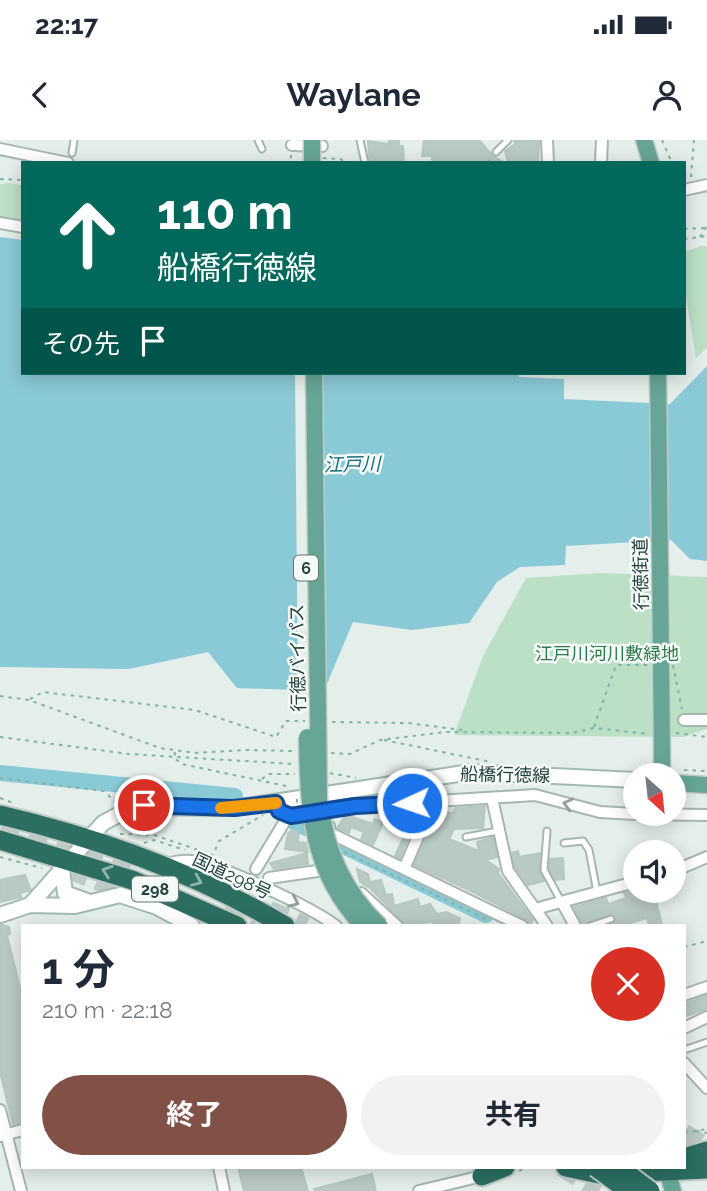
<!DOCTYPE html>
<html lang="ja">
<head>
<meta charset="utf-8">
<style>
  body { margin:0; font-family:Raleway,"Noto Sans JP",sans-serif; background:#f2f2f3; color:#1f2937; height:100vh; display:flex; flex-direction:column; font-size:26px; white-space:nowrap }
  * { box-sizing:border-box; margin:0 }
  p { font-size:23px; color:#747a83 }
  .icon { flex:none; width:38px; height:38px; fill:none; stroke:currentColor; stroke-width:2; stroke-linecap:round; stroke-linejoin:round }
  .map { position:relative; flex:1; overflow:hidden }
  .side { position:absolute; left:21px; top:784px; width:665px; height:245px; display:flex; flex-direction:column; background:#fff; border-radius:0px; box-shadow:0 4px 18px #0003 }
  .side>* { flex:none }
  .hud { position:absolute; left:21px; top:21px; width:665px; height:214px; border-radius:0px; box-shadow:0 4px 18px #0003; background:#00695c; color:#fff; overflow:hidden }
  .needle { width:46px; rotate:153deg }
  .controls { position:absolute; left:623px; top:623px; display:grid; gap:14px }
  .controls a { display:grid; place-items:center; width:63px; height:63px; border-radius:50%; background:#fff; box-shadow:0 4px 18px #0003; font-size:35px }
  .pin { position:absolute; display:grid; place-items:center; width:60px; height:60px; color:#fff; margin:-30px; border:4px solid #fff; border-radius:50%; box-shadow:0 2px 7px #0007 }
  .me { position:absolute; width:77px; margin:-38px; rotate:267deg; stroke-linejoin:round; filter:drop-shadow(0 0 5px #0008) }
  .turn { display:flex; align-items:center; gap:24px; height:147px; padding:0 21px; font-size:32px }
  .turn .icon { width:91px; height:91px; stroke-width:2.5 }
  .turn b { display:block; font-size:49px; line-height:60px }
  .then { display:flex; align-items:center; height:66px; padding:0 21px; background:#0003; gap:14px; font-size:26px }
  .round { display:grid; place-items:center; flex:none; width:74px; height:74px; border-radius:37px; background:#f2f2f3 }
  .overview { display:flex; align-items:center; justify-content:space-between; height:119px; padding:0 21px }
  h1 { font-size:42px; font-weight:700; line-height:52px }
  .cta { display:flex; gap:14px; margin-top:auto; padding:14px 21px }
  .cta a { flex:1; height:80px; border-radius:42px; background:#815046; color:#fff; font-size:28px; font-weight:700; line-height:80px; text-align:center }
  .cta a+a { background:#f2f2f3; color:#1f2937 }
  .status { display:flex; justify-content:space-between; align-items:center; height:49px; padding:0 35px; background:#fff; direction:ltr }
  .status svg { height:19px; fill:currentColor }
  header { display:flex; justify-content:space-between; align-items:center; height:91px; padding:0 21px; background:#fff; font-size:32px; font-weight:700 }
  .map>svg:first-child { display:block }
  .green { fill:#bce0c6 }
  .water { fill:#8acad6 }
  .pier { fill:#e4eeea }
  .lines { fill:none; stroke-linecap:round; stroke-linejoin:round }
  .river { stroke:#8acad6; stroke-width:16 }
  .building { fill:#b9c9c3; stroke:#b6c8c1; stroke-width:2 }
  .highway-tunnel { stroke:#bdcbc7; stroke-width:19; stroke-dasharray:19 10; stroke-linecap:butt }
  .lane-casing { stroke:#a6b7b1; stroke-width:9 }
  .street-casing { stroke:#a6b7b1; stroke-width:14 }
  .secondary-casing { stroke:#a2bbb2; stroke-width:18 }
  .primary-casing { stroke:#c1cac8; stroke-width:19 }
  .highway-casing { stroke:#c1cac8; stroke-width:23 }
  .path { stroke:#83b3a4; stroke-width:2; stroke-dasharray:3.5 5; stroke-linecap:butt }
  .lane { stroke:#fff; stroke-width:5 }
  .street { stroke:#fff; stroke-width:10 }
  .secondary { stroke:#fff; stroke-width:14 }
  .primary { stroke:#67a696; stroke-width:16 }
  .highway { stroke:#2c6f62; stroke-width:19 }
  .primary-bridge-casing { stroke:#c1cac8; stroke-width:19; stroke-linecap:butt }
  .highway-bridge-casing { stroke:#c1cac8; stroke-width:23; stroke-linecap:butt }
  .path-bridge { stroke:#83b3a4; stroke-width:2; stroke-dasharray:3.5 5; stroke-linecap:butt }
  .primary-bridge { stroke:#67a696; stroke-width:16 }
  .highway-bridge { stroke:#2c6f62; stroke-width:19 }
  .oneway { stroke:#90a09c }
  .oneway2 { stroke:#90b4ad }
  .route-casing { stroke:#114b97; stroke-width:18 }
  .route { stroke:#1a73e8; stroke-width:12 }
  .slow { stroke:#f59e0b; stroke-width:12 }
  .labels { text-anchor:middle; stroke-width:5; stroke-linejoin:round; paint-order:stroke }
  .shield { fill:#f5faf8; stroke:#617872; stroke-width:2 }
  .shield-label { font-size:16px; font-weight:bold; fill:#224139 }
  .street-label { font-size:18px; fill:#224139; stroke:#f5faf8 }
  .park-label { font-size:18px; fill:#2a7b49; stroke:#f5faf8 }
  .water-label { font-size:19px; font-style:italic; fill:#186f81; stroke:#f5faf8 }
</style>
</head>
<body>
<div class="status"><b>22:17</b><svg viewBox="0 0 49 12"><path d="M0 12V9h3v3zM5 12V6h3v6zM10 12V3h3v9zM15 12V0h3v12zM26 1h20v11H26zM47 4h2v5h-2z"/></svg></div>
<header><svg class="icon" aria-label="back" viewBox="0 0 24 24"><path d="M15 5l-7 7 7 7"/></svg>Waylane<svg class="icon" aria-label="person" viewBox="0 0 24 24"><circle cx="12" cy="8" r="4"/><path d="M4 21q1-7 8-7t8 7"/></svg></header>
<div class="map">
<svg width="707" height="1051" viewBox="0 0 707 1051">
  <rect width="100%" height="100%" fill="#e4eeea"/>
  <path class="green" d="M8,43L23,45V82L0,79V44Z
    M701,106H707V208L696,218L684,145V112Z
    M601,433L707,437V589L683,597L454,595L483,516L526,438Z"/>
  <path class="water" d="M0,97L23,100V233H519V237L564,239V259L670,264L707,226V421L690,419L671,400L566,406L565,425L520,427L497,442L469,483L411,490L353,482L324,551L237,548L208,512L129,529L0,527Z"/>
  <path class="pier" d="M295,233H323L324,555L298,554Z"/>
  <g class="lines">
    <path class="river" d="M0,633L235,656
      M294,682L486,775"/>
  </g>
  <path class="building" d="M389,0H399V6H403L404,23H370L368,1L389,4Z
    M424,0H479L493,16L505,23H432V16H422Z
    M514,0L539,1L538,23H508L505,11L515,4Z
    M485,666L483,688L454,689L449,699L479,711L477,702L493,697L497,717L486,720L499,729L498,733L533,780L530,785L525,779L471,751L414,725L439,669L452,674L455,668Z
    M394,673L416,681L400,718L395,716L405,694L388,686Z
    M346,675L373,684L375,679L383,683L373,705L361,699L364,692L351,687L349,693L337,688Z
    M292,690L299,692L298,702L306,703L308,712L285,709L288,693Z
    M518,711L519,717L540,713L539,730L544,741L528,745L515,727L512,713Z
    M307,713L308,724L274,729L270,723Z
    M563,718L564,739L555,740L549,729L550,719Z
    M357,729L368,734L370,742L381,740L386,755L392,754L394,766L418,759L420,767L430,764L437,774L446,772L460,778L458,786H433L432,781L415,786L404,783L371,749L360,742Z
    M25,735L31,750L20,753L21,757L0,762V740Z
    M633,751H654L662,786H649L647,778L630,783V786H607L616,781L611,774L583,786L574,767L606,758L608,764L626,758L624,753Z
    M0,784L9,787L10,794L7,795L23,860V982L13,985L0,932Z
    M707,855V869L684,877V864Z
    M238,1027H301L308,1051H244Z
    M372,1034L376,1051H315L314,1049Z"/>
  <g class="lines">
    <path class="highway-tunnel" d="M0,692L53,705L132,731
      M70,730L143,759
      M224,770L254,786
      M269,770L306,786
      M684,993L707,1007
      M562,1027L599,1051"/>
    <defs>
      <path id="lane" d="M258,0L262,9
        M360,0L365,23
        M496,12L508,0
        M72,13L74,0
        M547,691L544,730L561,761
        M466,697L498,691
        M564,703L583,701L589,710L597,752
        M590,786L611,779
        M684,910L707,902"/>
      <path id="street" d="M547,0L548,23
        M292,5L322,6
        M0,9L68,23
        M601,23L602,0
        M684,50L707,45
        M0,83L23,87
        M684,580H707
        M492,658L508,731L547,786
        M276,663L279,671L291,676L355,666L535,655L600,672L635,674
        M637,674L707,675
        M329,686L330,693L522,786
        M164,725C173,722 181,720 191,721C218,723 313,768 336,786
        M256,729L288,676
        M404,729L433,662
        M674,731L707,717
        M269,738L331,729
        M361,753L397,786
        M562,762L575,786
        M535,769L635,742
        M684,855L707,847
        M684,888L707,877
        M684,923L707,948
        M0,970L21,1051
        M0,996L23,990
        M219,1027L224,1051
        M419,1051L482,1036"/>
      <path id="secondary" d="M62,730L65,753L87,761
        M30,765L75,766L120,755L157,767L192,786
        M0,775L30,765L103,683L133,667L234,668L471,632L635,640"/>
      <path id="primary" d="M644,0L651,23
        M662,612V635
        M674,643L707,645
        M666,1027L673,1051"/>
      <path id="highway" d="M0,675C99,698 198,734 285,786
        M0,700L132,740L237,786
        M690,1016L707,1011
        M566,1027L599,1034L707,1029
        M482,1036L505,1027"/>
    </defs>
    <use href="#lane" class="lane-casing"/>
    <use href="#street" class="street-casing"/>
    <use href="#secondary" class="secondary-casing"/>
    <use href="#primary" class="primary-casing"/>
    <use href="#highway" class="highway-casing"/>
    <path class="path" d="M662,0L672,23
      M291,15V23
      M323,18L341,19L344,23
      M487,23L491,18
      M691,37L694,0
      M0,39L23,40
      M684,89L706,88
      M700,97L707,86
      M684,99L707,96
      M673,525L682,569
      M0,556L29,560L160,608L196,613L246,610L294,611
      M30,559L43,552L195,570L276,597L286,581H305
      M332,582L408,583L462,590
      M594,587L616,525H650
      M676,593L707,597
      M0,597L129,614L293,624
      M384,600L491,622
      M175,612L174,618L182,624L291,647
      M331,613L350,614L380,600L446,592L572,593L594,588L649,594
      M684,630L707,631
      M330,633L356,638
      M0,638L104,651L115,662
      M262,639L268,634H295
      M0,658L16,664
      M120,694L154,695L213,715L219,701L263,675
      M144,703L154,700L185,710
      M344,712L486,779
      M0,717L42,728
      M684,807L707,801
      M696,991L707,993
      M684,993L707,989
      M519,1031L526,1027"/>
    <use href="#lane" class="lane"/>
    <use href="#street" class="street"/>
    <use href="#secondary" class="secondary"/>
    <use href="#primary" class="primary"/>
    <use href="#highway" class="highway"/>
    <defs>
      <path id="primary-bridge" d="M312,0V23
        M314,233L319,660C326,710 343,751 380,786
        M658,233L662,612
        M307,597C308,668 311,732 363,786"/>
      <path id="highway-bridge" d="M596,1027L627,1050
        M618,1027L650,1051"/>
    </defs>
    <use href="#primary-bridge" class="primary-bridge-casing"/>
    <use href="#highway-bridge" class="highway-bridge-casing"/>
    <path class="path-bridge" d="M297,659V669"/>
    <use href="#primary-bridge" class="primary-bridge"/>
    <use href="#highway-bridge" class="highway-bridge"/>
  </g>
  <defs><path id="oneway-chevron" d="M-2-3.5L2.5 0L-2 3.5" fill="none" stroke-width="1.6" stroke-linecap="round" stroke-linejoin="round" transform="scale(1.75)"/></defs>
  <g class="oneway">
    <use href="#oneway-chevron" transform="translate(568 664) rotate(-166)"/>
    <use href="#oneway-chevron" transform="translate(294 762) rotate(24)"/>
  </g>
  <g class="oneway2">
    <use href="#oneway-chevron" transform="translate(107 731) rotate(-161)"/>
    <use href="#oneway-chevron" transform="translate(197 741) rotate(23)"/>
  </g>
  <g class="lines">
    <defs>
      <path id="route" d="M144,665L234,668L276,663L279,671L291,676L355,666L412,663"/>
    </defs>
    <use href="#route" class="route-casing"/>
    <use href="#route" class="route"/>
    <path class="slow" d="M221,668L276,663"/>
  </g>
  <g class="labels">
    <g class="shield">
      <rect x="294" y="415.5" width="24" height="25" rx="5"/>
      <rect x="132" y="736.5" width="46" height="25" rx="5"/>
    </g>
    <g class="shield-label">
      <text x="306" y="434">6</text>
      <text x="155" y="755">298</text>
    </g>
    <g class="street-label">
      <text transform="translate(641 434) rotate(-91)" y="6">行徳街道</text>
      <text transform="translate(298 518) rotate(-91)" y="6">行徳バイパス</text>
      <text transform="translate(505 635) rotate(1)" y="6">船橋行徳線</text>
      <text transform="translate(232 736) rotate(25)" y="6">国道298号</text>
    </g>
    <g class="park-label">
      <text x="607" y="520">江戸川河川敷緑地</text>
    </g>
    <g class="water-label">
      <text transform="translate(352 324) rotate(-1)" y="7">江戸川</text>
    </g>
  </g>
</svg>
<div class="controls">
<a><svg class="needle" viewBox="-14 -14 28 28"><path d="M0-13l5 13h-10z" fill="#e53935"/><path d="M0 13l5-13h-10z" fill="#747a83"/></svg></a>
<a><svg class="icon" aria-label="sound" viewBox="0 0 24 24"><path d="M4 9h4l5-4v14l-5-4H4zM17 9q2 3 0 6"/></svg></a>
</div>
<div class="pin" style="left:144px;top:665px;background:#d93025"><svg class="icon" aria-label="arrive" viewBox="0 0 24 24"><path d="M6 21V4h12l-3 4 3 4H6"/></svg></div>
<svg class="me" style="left:412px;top:663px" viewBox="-20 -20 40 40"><circle r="17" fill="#1a73e8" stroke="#fff" stroke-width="3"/><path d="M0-11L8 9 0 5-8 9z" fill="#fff"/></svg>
<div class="hud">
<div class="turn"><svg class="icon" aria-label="ahead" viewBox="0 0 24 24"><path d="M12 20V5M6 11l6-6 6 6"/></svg><div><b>110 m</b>船橋行徳線</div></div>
<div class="then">その先<svg class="icon" aria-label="arrive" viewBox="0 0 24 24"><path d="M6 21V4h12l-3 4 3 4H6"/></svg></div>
</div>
<section class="side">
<div class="overview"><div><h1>1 分</h1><p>210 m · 22:18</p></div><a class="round" style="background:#d93025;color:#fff"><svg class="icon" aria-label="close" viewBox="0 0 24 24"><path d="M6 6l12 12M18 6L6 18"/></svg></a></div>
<div class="cta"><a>終了</a><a>共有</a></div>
</section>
</div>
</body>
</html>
